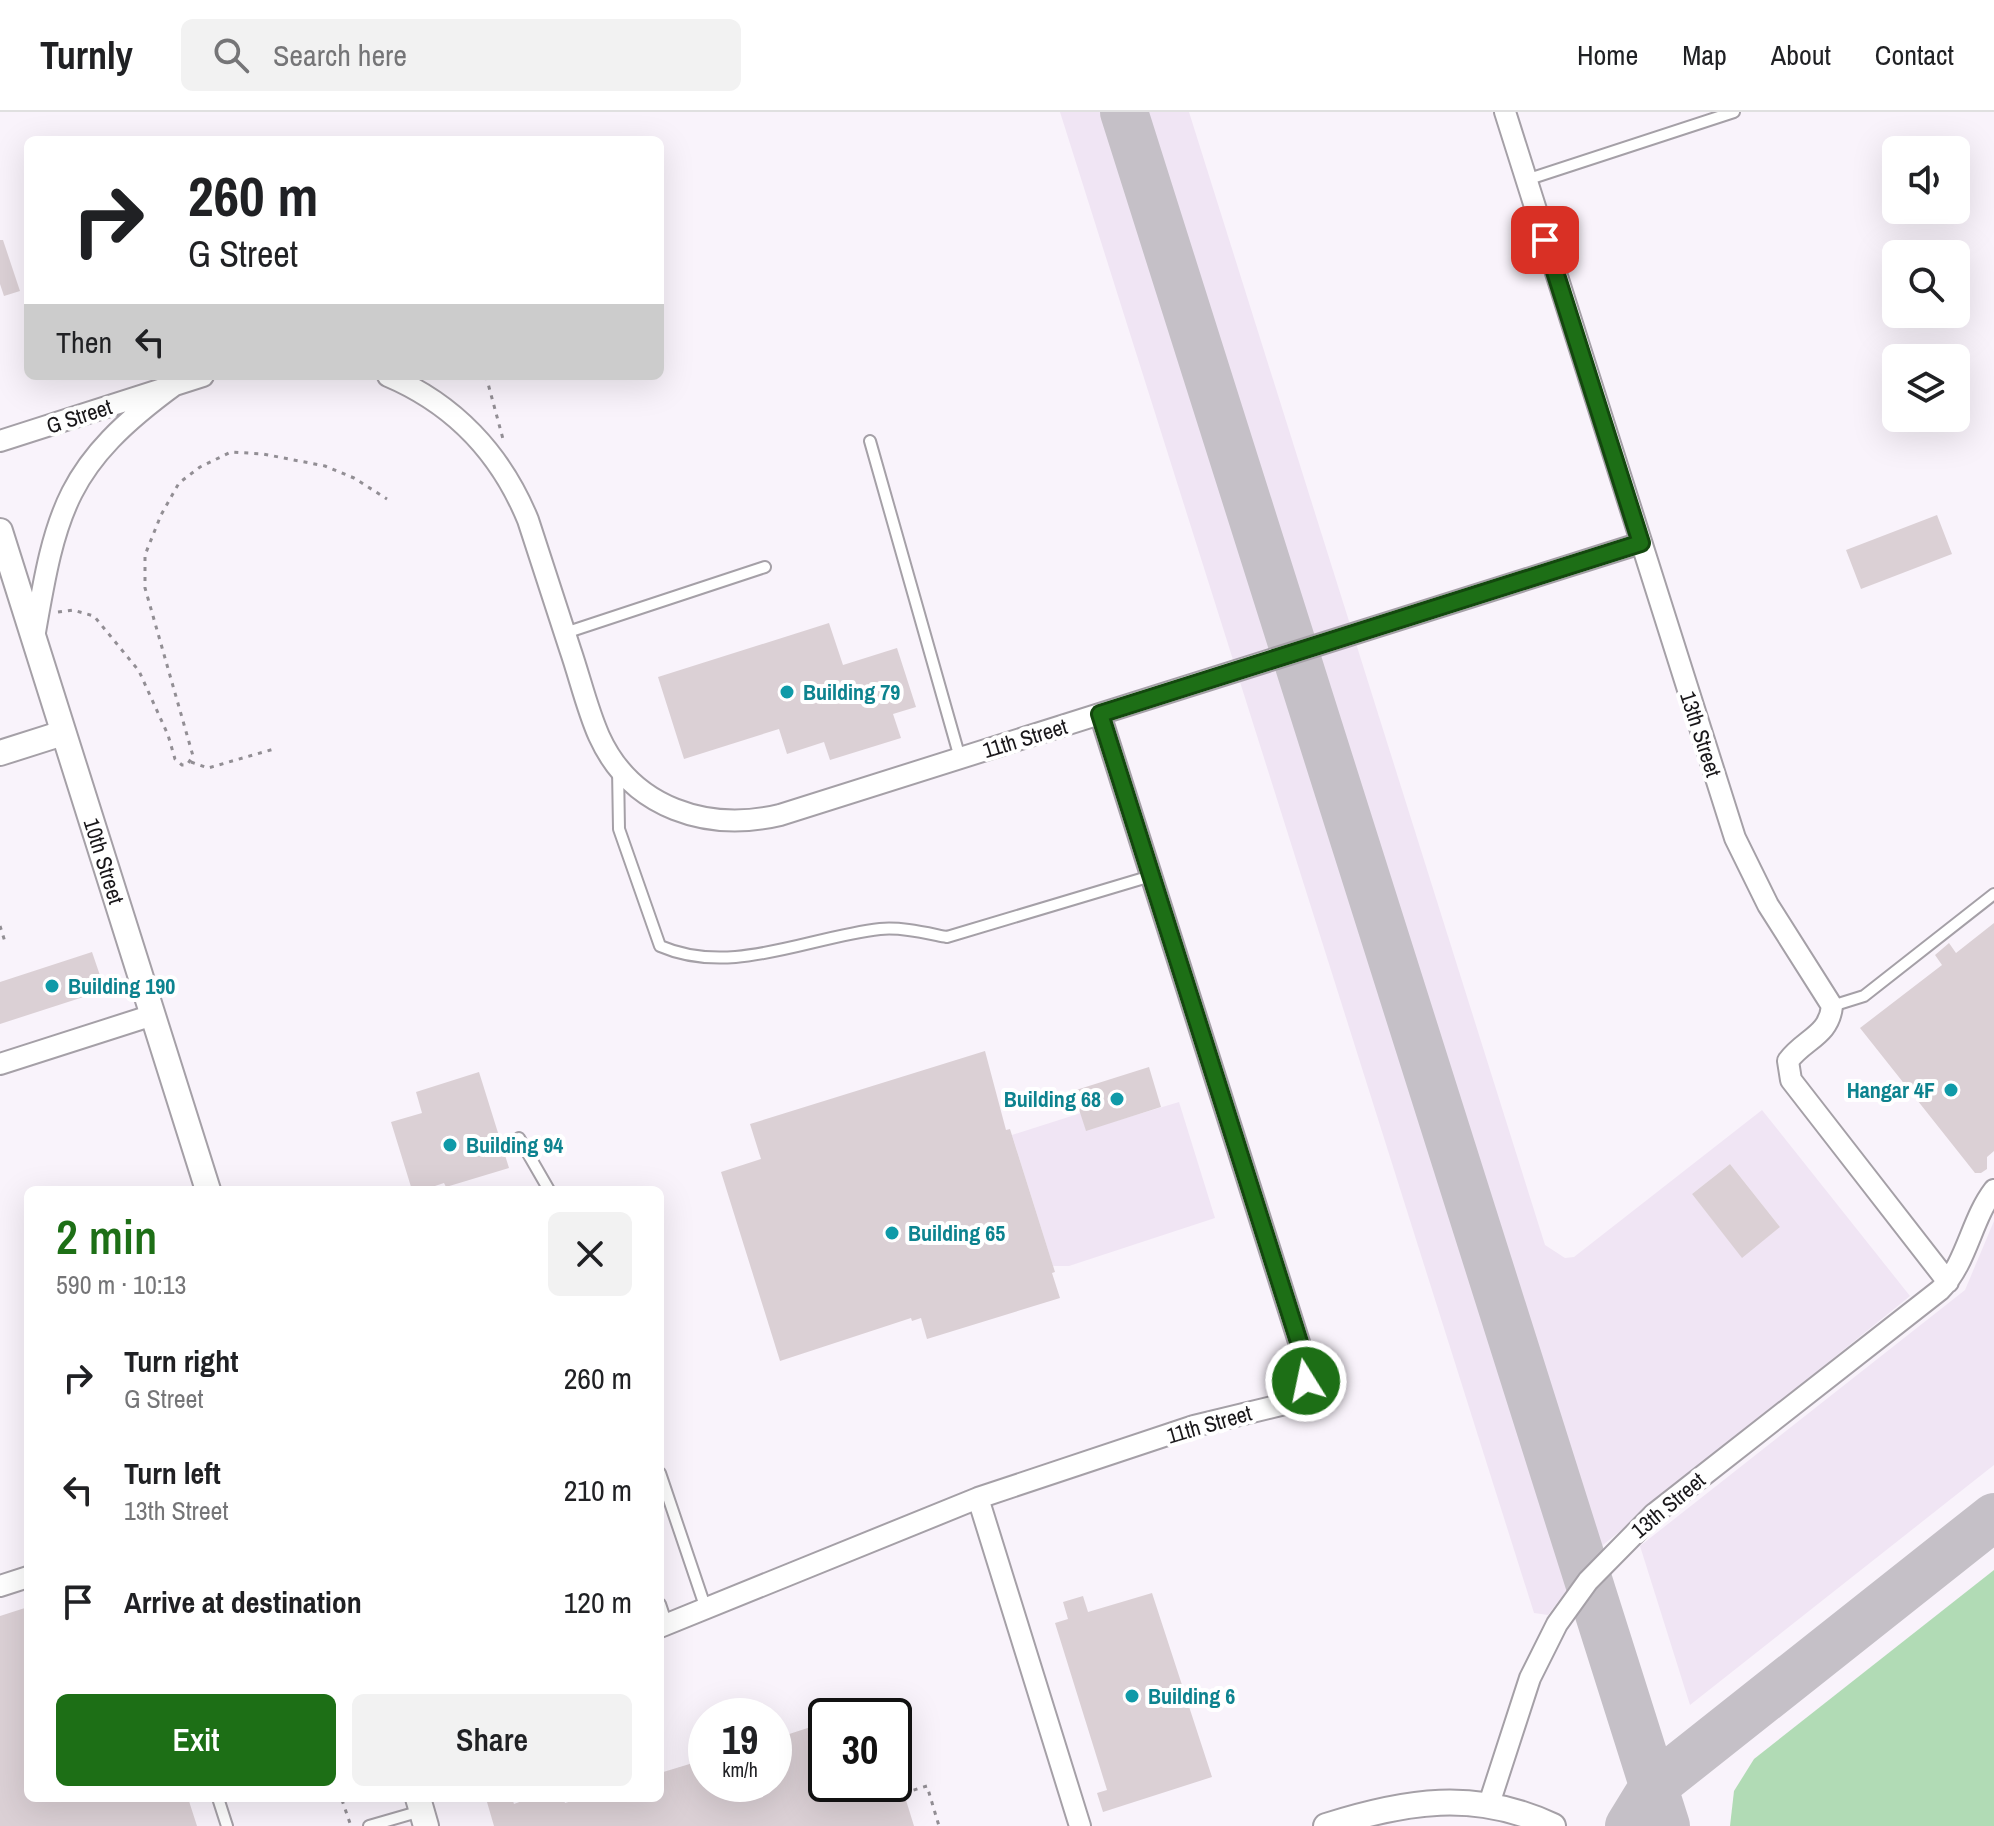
<!DOCTYPE html>
<html lang="en">
<head>
<meta charset="utf-8">
<style>
  body { margin:0; font-family:"Archivo Narrow",sans-serif; background:#f2f2f2; color:#202124; height:100vh; display:flex; flex-direction:column; font-size:30px; white-space:nowrap }
  * { box-sizing:border-box; margin:0 }
  p { font-size:26px; color:#757577 }
  .icon { flex:none; width:44px; height:44px; fill:none; stroke:currentColor; stroke-width:2; stroke-linecap:round; stroke-linejoin:round }
  .map { position:relative; flex:1; overflow:hidden }
  .drawer { position:absolute; left:24px; top:1074px; width:640px; height:616px; display:flex; flex-direction:column; background:#fff; border-radius:12px; box-shadow:0 8px 32px #0002 }
  .drawer>* { flex:none }
  .banner { position:absolute; left:24px; top:24px; width:640px; height:244px; border-radius:12px; box-shadow:0 8px 32px #0002; background:#fff; color:#202124; overflow:hidden }
  .tools { position:absolute; left:1882px; top:24px; display:grid; gap:16px }
  .tools a { display:grid; place-items:center; width:88px; height:88px; border-radius:12px; background:#fff; box-shadow:0 8px 32px #0002; font-size:40px }
  .speed { position:absolute; left:688px; top:1586px; display:flex; gap:16px; font-size:40px; font-weight:700; text-align:center }
  .speed>* { display:grid; place-content:center; width:104px; height:104px; border-radius:50%; background:#fff; box-shadow:0 8px 32px #0002; line-height:1 }
  .speed small { font-size:20px; font-weight:400 }
  .speed .limit { border:4px solid #111; border-radius:12px; background:#fff; color:#111 }
  .pin { position:absolute; display:grid; place-items:center; width:68px; height:68px; color:#fff; margin:-34px; border-radius:16px; box-shadow:0 4px 12px #0006 }
  .me { position:absolute; width:88px; margin:-44px; rotate:350deg; stroke-linejoin:round; filter:drop-shadow(0 0 6px #0008) }
  .turn { display:flex; align-items:center; gap:28px; height:168px; padding:0 32px; font-size:36px }
  .turn .icon { width:104px; height:104px; stroke-width:2.5 }
  .turn b { display:block; font-size:56px; line-height:68px }
  .then { display:flex; align-items:center; height:76px; padding:0 32px; background:#0003; gap:16px; font-size:30px }
  .round { display:grid; place-items:center; flex:none; width:84px; height:84px; border-radius:12px; background:#f2f2f2 }
  .headline { display:flex; align-items:center; justify-content:space-between; height:136px; padding:0 32px }
  h1 { font-size:48px; font-weight:600; line-height:60px; color:#1d6f16 }
  .cta { display:flex; gap:16px; margin-top:auto; padding:16px 32px }
  .cta a { flex:1; height:92px; border-radius:12px; background:#1d6f16; color:#fff; font-size:32px; font-weight:600; line-height:92px; text-align:center }
  .cta a+a { background:#f2f2f2; color:#202124 }
  ul { padding:0; list-style:none }
  li { display:flex; align-items:center; gap:24px; height:112px; padding:0 32px }
  li div { flex:1 }
  li b { display:block; font-size:30px }
  li em { font-style:normal }
  header { display:flex; align-items:center; gap:48px; box-sizing:border-box; height:112px; padding:0 40px; background:#fff; border-bottom:2px solid #e0e0e0 }
  header strong { font-size:38px }
  nav { display:flex; gap:44px; margin-inline-start:auto; font-size:28px }
  .search { width:560px; height:72px; background:#f2f2f2; display:flex; align-items:center; gap:20px; box-sizing:border-box; padding:0 28px; border-radius:12px; color:#757577; font-size:30px }
  .map>svg:first-child { display:block }
  .built { fill:#f0e5f4; fill-rule:evenodd }
  .green { fill:#b1dbb5 }
  .lines { fill:none; stroke-linecap:round; stroke-linejoin:round }
  .taxiway { stroke:#c5c0c7; stroke-width:48 }
  .building { fill:#dbd0d5 }
  .service-casing { stroke:#a5a0a7; stroke-width:14 }
  .minor-casing { stroke:#a5a0a7; stroke-width:24 }
  .tertiary-casing { stroke:#a5a0a7; stroke-width:28 }
  .path { stroke:#928e94; stroke-width:3; stroke-dasharray:4 6; stroke-linecap:butt }
  .service { stroke:#fff; stroke-width:10 }
  .minor { stroke:#fff; stroke-width:20 }
  .tertiary { stroke:#fff; stroke-width:24 }
  .route-casing { stroke:#13480e; stroke-width:20 }
  .route { stroke:#1d6f16; stroke-width:14 }
  .culture-dot { fill:#0f9aa8; stroke:#fff; stroke-width:3 }
  .labels { text-anchor:middle; stroke-width:8; stroke-linejoin:round; paint-order:stroke }
  .street-label { font-size:22px; fill:#19171a; stroke:#fff }
  .culture-label { font-size:22px; font-weight:bold; fill:#0d838f; stroke:#fff; text-anchor:start }
</style>
</head>
<body>
<header>
<strong>Turnly</strong>
<div class="search"><svg class="icon" aria-label="search" viewBox="0 0 24 24"><circle cx="10" cy="10" r="6"/><path d="M15 15l6 6"/></svg>Search here</div>
<nav><a>Home</a><a>Map</a><a>About</a><a>Contact</a></nav>
</header>
<div class="map">
<svg width="1994" height="1714" viewBox="0 0 1994 1714">
  <rect width="100%" height="100%" fill="#f9f3fb"/>
  <path class="built" d="M1060,0H1189L1545,1133L1565,1146L1574,1145L1762,998L1910,1184L1598,1437L1548,1503L1534,1501ZM1730,1052L1780,1115L1742,1145L1692,1082Z
    M1179,990L1215,1106L1069,1154H1053L1012,1023L1081,1001L1086,1018Z
    M1994,1109V1353L1690,1593L1640,1434L1965,1178Z"/>
  <path class="green" d="M1994,1458V1714H1730L1734,1679L1754,1647Z"/>
  <g class="lines">
    <path class="taxiway" d="M1124,0L1666,1714
      M1629,1714L1653,1675L1994,1405"/>
  </g>
  <path class="building" d="M0,128H3L20,179L4,184L0,172Z
    M1937,403L1952,442L1861,477L1846,438Z
    M829,511L843,553L897,536L916,595L893,602L901,626L830,648L824,630L787,642L779,617L684,647L658,565Z
    M1994,811V1039L1987,1045V1057L1981,1061H1975L1860,916L1942,853L1935,843L1949,831L1956,841Z
    M92,840L105,878L0,912V870Z
    M985,939L1006,1018L1010,1017L1055,1160L1052,1161L1060,1186L927,1227L921,1206L912,1209L911,1206L780,1249L721,1060L761,1047L750,1012Z
    M1149,955L1161,995L1086,1019L1073,979Z
    M479,960L509,1056L446,1075L444,1071L423,1078H412L391,1010L422,1001L416,980Z
    M1730,1052L1780,1115L1742,1146L1692,1082Z
    M1152,1481L1212,1665L1103,1700L1097,1681L1107,1678L1055,1511L1068,1507L1063,1490L1083,1484L1088,1500Z
    M28,1495V1686H188L197,1714H0V1504Z
    M826,1610V1672H901L914,1714H494L487,1690L497,1686H512L514,1692L530,1686H563L565,1691L582,1686H660V1661L706,1647V1672H774V1627Z"/>
  <g class="lines">
    <defs>
      <path id="service" d="M1526,68L1734,0
        M870,329L960,646
        M565,521L765,455
        M618,657L619,717L660,834C731,865 808,825 880,817C902,815 926,821 947,825L1151,764
        M1832,894L1864,884L1994,782
        M519,1026L549,1078
        M660,1361L706,1497
        M660,1492L667,1513
        M218,1686L227,1714
        M369,1714L421,1699"/>
      <path id="minor" d="M1505,0L1735,726L1768,793L1832,894C1829,924 1804,927 1788,949L1791,968L1948,1170
        M388,264C454,292 501,342 528,408C542,451 556,494 570,537C580,566 587,597 599,624C632,697 708,720 780,703L1641,431
        M0,329L203,264
        M34,526C56,397 66,352 176,272
        M0,952L153,903
        M978,1386L1080,1714
        M0,1474L28,1465
        M660,1515L978,1386L1194,1314L1285,1292L1303,1277L1306,1269L1305,1249L1100,602
        M1489,1692L1530,1566L1557,1512L1588,1469L1654,1402L1940,1178C1967,1151 1971,1108 1994,1078"/>
      <g id="tertiary">
        <path id="s1" d="M0,419L208,1078"/>
        <path d="M0,641L63,621"/>
        <path d="M418,1686L426,1714"/>
        <path d="M1326,1714C1405,1689 1475,1677 1553,1714"/>
      </g>
    </defs>
    <use href="#service" class="service-casing"/>
    <use href="#minor" class="minor-casing"/>
    <use href="#tertiary" class="tertiary-casing"/>
    <path class="path" d="M486,264L503,327
      M58,500L73,498L94,504L139,559L168,623L175,647L182,653H187L193,644L145,476V443L161,403L179,371L200,355L231,340L263,342L325,354L354,366L387,387
      M191,650L208,656L274,637
      M0,814L6,833
      M904,1681L927,1674L939,1714
      M342,1688L351,1714"/>
    <use href="#service" class="service"/>
    <use href="#minor" class="minor"/>
    <use href="#tertiary" class="tertiary"/>
  </g>
  <g class="lines">
    <defs>
      <path id="route" d="M1306,1269L1305,1249L1100,602L1641,431L1545,128"/>
    </defs>
    <use href="#route" class="route-casing"/>
    <use href="#route" class="route"/>
  </g>
  <g class="culture-dot">
    <circle cx="787" cy="580" r="8"/>
    <circle cx="52" cy="874" r="8"/>
    <circle cx="1951" cy="978" r="8"/>
    <circle cx="1117" cy="987" r="8"/>
    <circle cx="450" cy="1033" r="8"/>
    <circle cx="892" cy="1121" r="8"/>
    <circle cx="1132" cy="1584" r="8"/>
  </g>
  <g class="labels">
    <g class="street-label">
      <text transform="translate(79 304) rotate(-18)" y="8">G Street</text>
      <text transform="translate(1701 622) rotate(72)" y="8">13th Street</text>
      <text transform="translate(1025 626) rotate(-17)" y="8">11th Street</text>
      <text dy="8" stroke="none"><textPath href="#s1" startOffset="346">10th Street</textPath></text>
      <text transform="translate(1209 1312) rotate(-16)" y="8">11th Street</text>
      <text transform="translate(1668 1393) rotate(-40)" y="8">13th Street</text>
    </g>
    <g class="culture-label">
      <text x="803" y="588">Building 79</text>
      <text x="68" y="882">Building 190</text>
      <text x="1935" y="986" text-anchor="end">Hangar 4F</text>
      <text x="1101" y="995" text-anchor="end">Building 68</text>
      <text x="466" y="1041">Building 94</text>
      <text x="908" y="1129">Building 65</text>
      <text x="1148" y="1592">Building 6</text>
    </g>
  </g>
</svg>
<div class="tools">
<a><svg class="icon" aria-label="sound" viewBox="0 0 24 24"><path d="M4 9h4l5-4v14l-5-4H4zM17 9q2 3 0 6"/></svg></a>
<a><svg class="icon" aria-label="search" viewBox="0 0 24 24"><circle cx="10" cy="10" r="6"/><path d="M15 15l6 6"/></svg></a>
<a><svg class="icon" aria-label="layers" viewBox="0 0 24 24"><path d="M12 4l9 5-9 5-9-5zM3 14l9 5 9-5"/></svg></a>
</div>
<div class="speed"><div>19<small>km/h</small></div><div class="limit">30</div></div>
<div class="pin" style="left:1545px;top:128px;background:#d93025"><svg class="icon" aria-label="arrive" viewBox="0 0 24 24"><path d="M6 21V4h12l-3 4 3 4H6"/></svg></div>
<svg class="me" style="left:1306px;top:1269px" viewBox="-20 -20 40 40"><circle r="17" fill="#1d6f16" stroke="#fff" stroke-width="3"/><path d="M0-11L8 9 0 5-8 9z" fill="#fff"/></svg>
<div class="banner">
<div class="turn"><svg class="icon" aria-label="right" viewBox="0 0 24 24"><path d="M7 20v-9h11M14 6l5 5-5 5"/></svg><div><b>260 m</b>G Street</div></div>
<div class="then">Then<svg class="icon" aria-label="left" viewBox="0 0 24 24"><path d="M17 20v-9H6M10 6l-5 5 5 5"/></svg></div>
</div>
<section class="drawer">
<div class="headline"><div><h1>2 min</h1><p>590 m · 10:13</p></div><a class="round"><svg class="icon" aria-label="close" viewBox="0 0 24 24"><path d="M6 6l12 12M18 6L6 18"/></svg></a></div>
<ul>
<li><svg class="icon" aria-label="right" viewBox="0 0 24 24"><path d="M7 20v-9h11M14 6l5 5-5 5"/></svg><div><b>Turn right</b><p>G Street</p></div><em>260 m</em></li>
<li><svg class="icon" aria-label="left" viewBox="0 0 24 24"><path d="M17 20v-9H6M10 6l-5 5 5 5"/></svg><div><b>Turn left</b><p>13th Street</p></div><em>210 m</em></li>
<li><svg class="icon" aria-label="arrive" viewBox="0 0 24 24"><path d="M6 21V4h12l-3 4 3 4H6"/></svg><div><b>Arrive at destination</b></div><em>120 m</em></li>
</ul>
<div class="cta"><a>Exit</a><a>Share</a></div>
</section>
</div>
</body>
</html>
